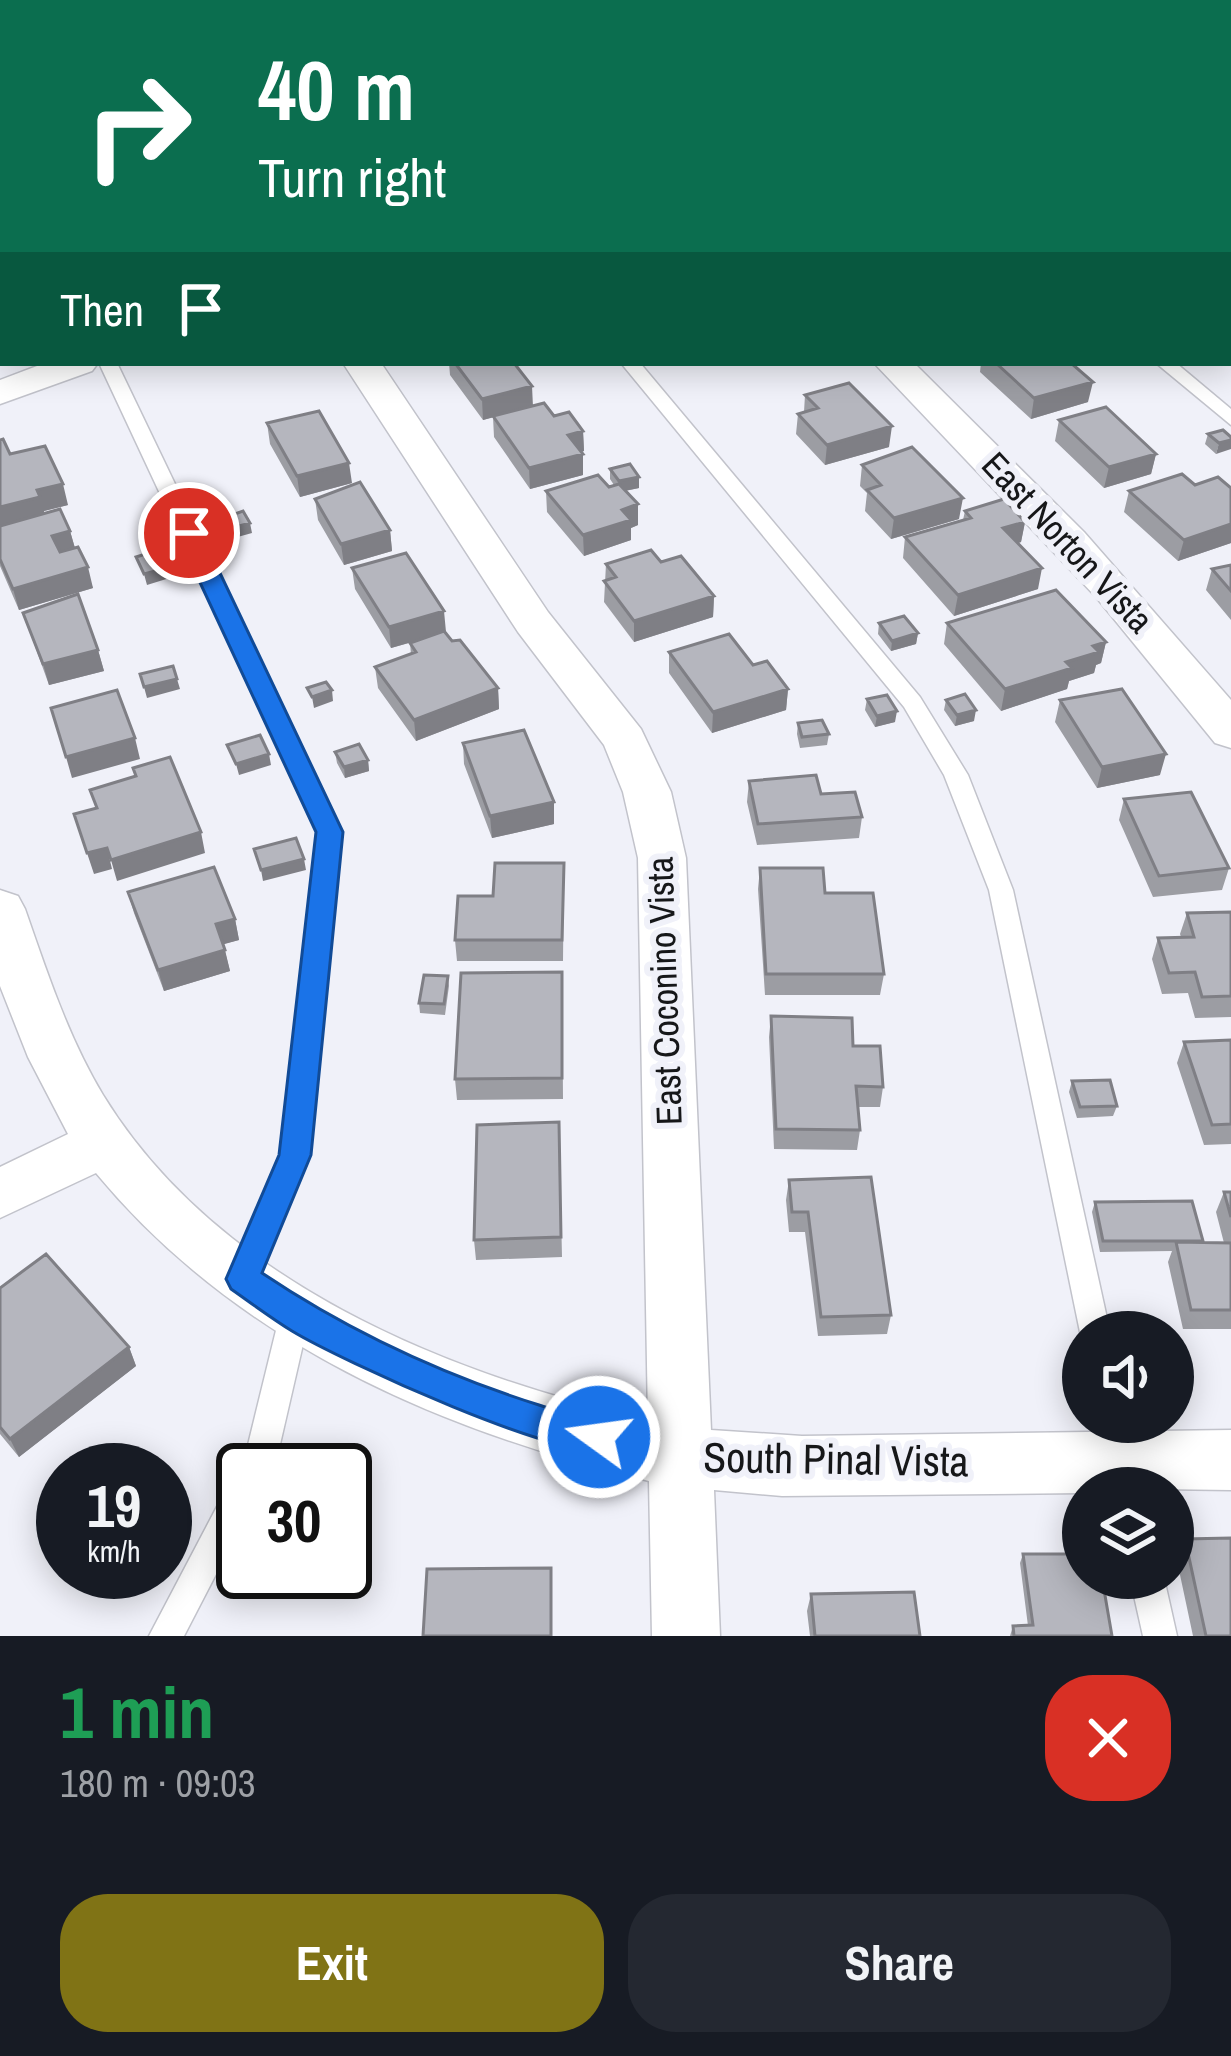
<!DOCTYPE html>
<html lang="en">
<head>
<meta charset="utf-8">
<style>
  body { margin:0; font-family:"Archivo Narrow",sans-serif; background:#242831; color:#f1f3f6; height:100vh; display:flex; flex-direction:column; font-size:45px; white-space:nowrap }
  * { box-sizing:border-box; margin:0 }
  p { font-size:39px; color:#9ea1a6 }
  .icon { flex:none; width:66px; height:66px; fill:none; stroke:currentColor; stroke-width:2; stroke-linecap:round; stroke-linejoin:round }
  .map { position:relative; height:1636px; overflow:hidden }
  .panel { display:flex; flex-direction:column; background:#171b24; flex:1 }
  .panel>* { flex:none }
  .banner { position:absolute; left:0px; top:0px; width:1233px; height:366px; box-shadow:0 6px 30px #0003; background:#0b6e4f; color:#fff; overflow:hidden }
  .controls { position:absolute; left:1062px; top:1311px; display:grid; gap:24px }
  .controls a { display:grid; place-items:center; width:132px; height:132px; border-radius:50%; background:#171b24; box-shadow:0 6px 30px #0003; font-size:60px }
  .speed { position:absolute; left:36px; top:1443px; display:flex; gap:24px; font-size:60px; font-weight:700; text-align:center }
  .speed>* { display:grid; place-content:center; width:156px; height:156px; border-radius:50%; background:#171b24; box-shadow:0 6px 30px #0003; line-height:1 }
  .speed small { font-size:30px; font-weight:400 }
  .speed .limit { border:6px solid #111; border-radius:18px; background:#fff; color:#111 }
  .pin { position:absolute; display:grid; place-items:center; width:102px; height:102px; color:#fff; margin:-51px; border:6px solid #fff; border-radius:50%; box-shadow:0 3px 12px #0007 }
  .me { position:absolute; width:132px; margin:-66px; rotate:284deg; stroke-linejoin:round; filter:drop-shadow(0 0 9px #0008) }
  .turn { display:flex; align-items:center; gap:42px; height:252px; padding:0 60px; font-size:54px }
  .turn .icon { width:156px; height:156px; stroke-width:2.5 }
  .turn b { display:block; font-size:84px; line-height:102px }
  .then { display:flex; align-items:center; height:114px; padding:0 60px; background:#0003; gap:24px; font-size:45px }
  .round { display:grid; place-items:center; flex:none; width:126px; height:126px; border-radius:48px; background:#242831 }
  .summary { display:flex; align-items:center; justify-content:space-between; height:204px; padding:0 60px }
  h1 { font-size:72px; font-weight:700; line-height:90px; color:#1e9e55 }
  .action { display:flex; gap:24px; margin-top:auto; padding:24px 60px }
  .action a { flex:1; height:138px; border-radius:48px; background:#807315; color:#fff; font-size:48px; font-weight:700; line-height:138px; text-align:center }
  .action a+a { background:#242831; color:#f1f3f6 }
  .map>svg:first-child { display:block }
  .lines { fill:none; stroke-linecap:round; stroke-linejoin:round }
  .service-casing { stroke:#c2c3cb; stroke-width:3 }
  .minor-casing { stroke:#c2c3cb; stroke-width:3 }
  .service { fill:#fff; fill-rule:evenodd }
  .minor { fill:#fff; fill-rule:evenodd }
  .wall { fill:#9c9da3 }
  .shaded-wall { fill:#7f7f85 }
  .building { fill:#b5b6be; stroke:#7f7f85; stroke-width:3 }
  .route { fill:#1a73e8; stroke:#114b97; stroke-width:3 }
  .labels { text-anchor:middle; stroke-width:12; stroke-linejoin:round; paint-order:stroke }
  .street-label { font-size:36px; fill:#161719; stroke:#f0f1f9 }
  .near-street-label { font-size:42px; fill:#161719; stroke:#f0f1f9 }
</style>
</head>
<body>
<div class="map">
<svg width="1231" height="1636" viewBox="0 0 1231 1636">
  <rect width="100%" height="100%" fill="#f0f1f9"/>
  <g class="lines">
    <defs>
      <path id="service" d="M385,0H399V3H385Z
        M99,363H117L342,832L309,1155L252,1288L242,1292L232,1288L227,1279L281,1155L318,832Z
        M621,363H640L920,697L968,775L1013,890L1110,1332H1083V1339L1080,1332L989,890L944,775L904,707Z
        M1156,363H1176L1231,409V425Z
        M295,1301L306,1304L310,1314L278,1453L270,1470H243V1522L184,1636H149L232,1478L239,1475L237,1470L247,1449L280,1314L284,1304Z
        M1130,1578H1164L1177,1636H1143Z"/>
      <path id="minor" d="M578,0H606V3H578Z
        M1230,51H1231V69H1230Z
        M1230,200H1231V221H1230Z
        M45,363H98L92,371L0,404V380Z
        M343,363H381L548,612L641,729L671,792L686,858L711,1430L802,1436L1231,1430V1490L1083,1488V1493L782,1496L714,1490L720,1636H652L649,1481C438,1430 237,1343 96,1173L0,1218V1167L68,1134L28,1057L0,986V890L18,896L25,909C47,972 68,1037 103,1095C217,1281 445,1374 648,1420L638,858L623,792L604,745L518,632Z
        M874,363H914L1084,532L1231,700V748L1215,743L1096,597Z"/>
    </defs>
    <use href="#service" class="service-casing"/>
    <use href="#minor" class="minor-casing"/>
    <use href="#service" class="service"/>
    <use href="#minor" class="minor"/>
  </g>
  <path class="wall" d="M0,0H46L42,3H3V5H0Z
    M49,0H90L86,3H66Z
    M973,0H1129L1128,3H965Z
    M1138,0H1213L1212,3H1143Z
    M449,363H514L533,406L583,431L584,451L581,452L583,475L530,489L494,437L493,417L483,420L450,375Z
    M981,363H1071L1088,402L1031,419L980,372Z
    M805,395L889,447L825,465L796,434L798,414L804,412Z
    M1059,420L1156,454L1151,474L1104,488L1055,441Z
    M267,423L352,483L300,497L270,444Z
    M1223,430L1216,454L1205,444L1208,434Z
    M0,440L10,454L68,505L44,511V513L70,531L75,548L93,588L19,610L0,566Z
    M862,465L959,519L891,539L865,511L867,493L860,486Z
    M610,469L639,488L625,491L638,504V525L631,528V540L584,556L547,512L546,491L609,487L614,485L610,479Z
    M1195,485L1231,488V543L1178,561L1124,512L1129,491Z
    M315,499L390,530L392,551L344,565L318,520Z
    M965,511L1025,522L1021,542L1018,543L1038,589L954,616L903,558L905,537L963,520Z
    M661,562L714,596L713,617L634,642L604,602L606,564Z
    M1231,565V620L1206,590L1212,569Z
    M352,568L445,632L498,688L499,709L416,741L378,688L375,667L411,654L410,643L416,641L391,648L355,589Z
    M23,613L98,650L104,671L49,685Z
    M879,623L918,633L916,644L891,651L878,634Z
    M947,623L1106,642L1101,663L1096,665L1094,673L1069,681L1067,689L1001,711L944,644Z
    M669,652L753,665L788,689L786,710L712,733L669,673Z
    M867,699L895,722L875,727L865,710Z
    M946,700L974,721L955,726L944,710Z
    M1060,700L1160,775L1097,788L1055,722Z
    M798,723L829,734L827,745L800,748L797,734Z
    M463,743L554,802V824L492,838L464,764Z
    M335,752L368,760L369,771L345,778L337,763Z
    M749,781L821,794L862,817L859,838L757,845L747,802Z
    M1124,799L1229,868L1222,890L1153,897L1119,820Z
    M564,863L563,961H457L455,940L493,896Z
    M760,868L825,893L884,974L880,995H765L758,889Z
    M128,892L235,919L239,940L223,944L230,971L164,991L134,913Z
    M1231,912V1017L1195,1018L1188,993L1162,994L1152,959L1158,938L1181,937L1180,934L1187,913Z
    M562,972L563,1099L457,1100L455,1079Z
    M448,976L449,986L445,1015L420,1013L419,1003Z
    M771,1016L853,1046L883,1087L880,1107H858L860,1130L857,1150L774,1149L769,1037Z
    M1231,1040V1144L1204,1145L1177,1063L1184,1042Z
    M1072,1081L1117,1106L1113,1116L1077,1118L1069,1092Z
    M559,1122L562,1257L476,1260L474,1240Z
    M789,1180L891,1315L887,1334L818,1336L805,1232H789L786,1200Z
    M1224,1192H1231V1329H1183L1168,1262L1172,1251L1100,1252L1092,1212L1095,1202L1203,1241L1202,1243H1224L1216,1212Z
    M0,1288L129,1347L136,1366L19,1457L0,1434Z
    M1185,1539L1231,1636H1193L1176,1556Z
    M1023,1554L1112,1636H1010L1013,1626H1028L1020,1563Z
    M811,1594L920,1636H810L807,1611Z"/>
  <path class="shaded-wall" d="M1093,382L1088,402L1031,419L1034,398Z
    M532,386L533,407L483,420L482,399Z
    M892,426L889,447L825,465L827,445Z
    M583,431L584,451L568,455V435Z
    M1231,440V449L1216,454L1219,443Z
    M583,454V475L530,489L529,468Z
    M1156,454L1151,474L1104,488L1109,467Z
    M349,463L352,483L300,497L297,476Z
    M639,477V488L619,492V481Z
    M63,484L68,505L44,511L45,518L0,530V507L37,490Z
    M963,498L959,519L891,539L894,518Z
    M638,504V525L631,528V540L584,556L583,535L622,510Z
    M1025,522L1021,542L1000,549L1003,528Z
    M250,523L252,533L234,538L232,528Z
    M1231,524V543L1178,561L1184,540Z
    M390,530L392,551L344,565L341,544Z
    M70,531L76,552L58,557L52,536Z
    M174,566L176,576L147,585L144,574Z
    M88,567L93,588L19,610L13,589Z
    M1042,568L1038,589L954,616L958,595Z
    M714,596L713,617L634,642V621Z
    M444,611L446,632L391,648L389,627Z
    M918,633L916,644L891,651L892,641Z
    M1106,642L1101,663L1096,665L1094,673L1069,681L1067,689L1001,711L1005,689L1066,662L1093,646Z
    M98,650L104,671L49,685L43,664Z
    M177,679L180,689L147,698L144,687Z
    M498,688L499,709L416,741L414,720Z
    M788,689L786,710L712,733L713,712Z
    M332,690L333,701L314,708L312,697Z
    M976,710L974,721L955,726L957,715Z
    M897,711L895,722L875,727L877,716Z
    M135,738L140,759L72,778L66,757Z
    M269,754L271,765L239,775L236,764Z
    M1166,754L1160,775L1097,788L1102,767Z
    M368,760L369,771L345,778L344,767Z
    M554,802V824L492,838L490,816Z
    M201,832L205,853L117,881L111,860Z
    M107,848L112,869L94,874L87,853Z
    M304,859L306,870L263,881L261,870Z
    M235,919L239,940L221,945L216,924Z
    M225,950L230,971L164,991L158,970Z
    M129,1347L136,1366L19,1457L10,1439Z"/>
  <path class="building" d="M264,0H291L293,3H242Z
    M451,0H489V3H451Z
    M650,0H736L737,2L650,3Z
    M973,0H1042L1046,2H965Z
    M1079,0H1127L1116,2L1117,3H1083Z
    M1185,0H1213L1198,3H1190Z
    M3,16V41L0,35V17Z
    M455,363H514L532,386L482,399Z
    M996,363H1071L1093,382L1034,398Z
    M849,383L892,426L827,445L798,414L818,408L805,395Z
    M544,403L554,416L569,412L583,431L568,435L583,454L529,468L493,416Z
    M1106,407L1156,454L1109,467L1059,420Z
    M319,411L349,463L297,476L267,423Z
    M1223,430L1231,437V440L1219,443L1208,434Z
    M3,439L10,454L45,446L63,484L37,490L40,497L0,507V440Z
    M912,447L963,498L894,518L867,490L881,485L862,465Z
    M630,464L639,477L619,481L610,469Z
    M1182,474L1195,485L1218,477L1231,488V524L1184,540L1129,491Z
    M598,475L609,487L619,484L638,504L622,510L631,520L583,535L546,491Z
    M360,482L390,530L341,544L315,499Z
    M1004,499L1025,522L1003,528L1042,568L958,595L905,537L971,518L965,511Z
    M60,509L70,531L52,536L60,552L78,547L88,567L13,589L0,559V526Z
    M243,511L250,523L232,528L226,517Z
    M165,548L174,566L144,574L136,557Z
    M651,550L661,562L681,556L714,596L634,621L604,581L616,577L606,564Z
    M406,553L444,611L389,627L352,568Z
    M1231,565V591L1212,569Z
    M1056,590L1106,642L1093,646L1099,652L1066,662L1072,668L1005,689L947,623Z
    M78,594L98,650L43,664L23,613Z
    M904,616L918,633L892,641L879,623Z
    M444,631L452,641L460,640L498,688L414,720L375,667L416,652L410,643Z
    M729,634L753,665L767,661L788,689L713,712L669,652Z
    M173,666L177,679L144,687L140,674Z
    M326,682L332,690L312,697L307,688Z
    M1122,689L1166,754L1102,767L1060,700Z
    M117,690L135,738L66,757L51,708Z
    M965,694L976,710L957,715L946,700Z
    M887,695L897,711L877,716L867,699Z
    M822,720L829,734L802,737L798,723Z
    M524,730L554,802L490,816L463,743Z
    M260,735L269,754L236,764L227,745Z
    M359,744L368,760L344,767L335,752Z
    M170,757L201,832L111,860L107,848L87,853L74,814L97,808L90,790L136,776L133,768Z
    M816,775L821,794L855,792L862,817L758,824L749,781Z
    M1191,792L1229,868L1159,876L1124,799Z
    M296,838L304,859L261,870L254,849Z
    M495,863H564L562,940H455L458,896H493Z
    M214,867L235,919L216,924L225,950L158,970L128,892Z
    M760,868H823L825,893H873L884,974H766Z
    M1231,912V996L1202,997L1195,972L1169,973L1158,938L1194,937L1187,913Z
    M562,972V1078L455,1079L461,973Z
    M424,975L448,976L444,1004L419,1003Z
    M771,1016L852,1018L853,1046H880L883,1087L856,1086L860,1130L776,1129Z
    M1231,1040V1124L1212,1125L1184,1042Z
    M1110,1080L1117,1106L1080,1107L1072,1081Z
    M559,1122L561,1237L474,1240L477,1125Z
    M871,1177L891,1315L821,1317L808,1212H792L789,1180Z
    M1224,1192H1231V1217Z
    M1192,1201L1203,1241H1103L1095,1202Z
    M1176,1242L1231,1243V1310H1191Z
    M46,1254L129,1347L10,1439L0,1427V1288Z
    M1231,1538V1636H1206L1185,1539Z
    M1023,1554H1083V1578H1102L1112,1636H1014L1013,1626L1033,1625Z
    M551,1568V1636H423L427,1569Z
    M914,1592L920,1636H815L811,1594Z"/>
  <path class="route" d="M189,526L201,533L343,832L311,1155L262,1273C347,1330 441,1374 539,1405C563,1413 588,1416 611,1425L617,1437L611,1449C569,1466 338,1359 292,1331C271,1318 251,1303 231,1289L226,1279L279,1155L316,832L177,533Z"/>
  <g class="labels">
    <g class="street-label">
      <text transform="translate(1068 542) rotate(47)" y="13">East Norton Vista</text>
      <text transform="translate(664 991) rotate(-92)" y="13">East Coconino Vista</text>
    </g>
    <g class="near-street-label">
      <text transform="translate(836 1459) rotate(1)" y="15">South Pinal Vista</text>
    </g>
  </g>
</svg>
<div class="controls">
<a><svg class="icon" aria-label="sound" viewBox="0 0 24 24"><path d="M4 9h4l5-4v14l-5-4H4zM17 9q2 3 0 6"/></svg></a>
<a><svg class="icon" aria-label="layers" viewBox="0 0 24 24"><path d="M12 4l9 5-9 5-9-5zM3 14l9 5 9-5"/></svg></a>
</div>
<div class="speed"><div>19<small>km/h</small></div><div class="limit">30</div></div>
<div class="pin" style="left:189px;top:533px;background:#d93025"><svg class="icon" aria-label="arrive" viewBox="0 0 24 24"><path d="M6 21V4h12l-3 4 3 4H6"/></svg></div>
<svg class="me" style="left:599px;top:1437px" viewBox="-20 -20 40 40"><circle r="17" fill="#1a73e8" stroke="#fff" stroke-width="3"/><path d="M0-11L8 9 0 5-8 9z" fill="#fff"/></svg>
<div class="banner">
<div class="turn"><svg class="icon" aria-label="right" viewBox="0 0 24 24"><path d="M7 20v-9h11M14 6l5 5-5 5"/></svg><div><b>40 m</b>Turn right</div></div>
<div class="then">Then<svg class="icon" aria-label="arrive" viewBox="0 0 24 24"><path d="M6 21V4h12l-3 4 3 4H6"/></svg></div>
</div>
</div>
<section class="panel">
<div class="summary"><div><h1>1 min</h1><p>180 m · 09:03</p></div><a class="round" style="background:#d93025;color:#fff"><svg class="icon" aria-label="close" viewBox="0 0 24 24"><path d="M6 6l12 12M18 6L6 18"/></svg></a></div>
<div class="action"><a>Exit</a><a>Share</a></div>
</section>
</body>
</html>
